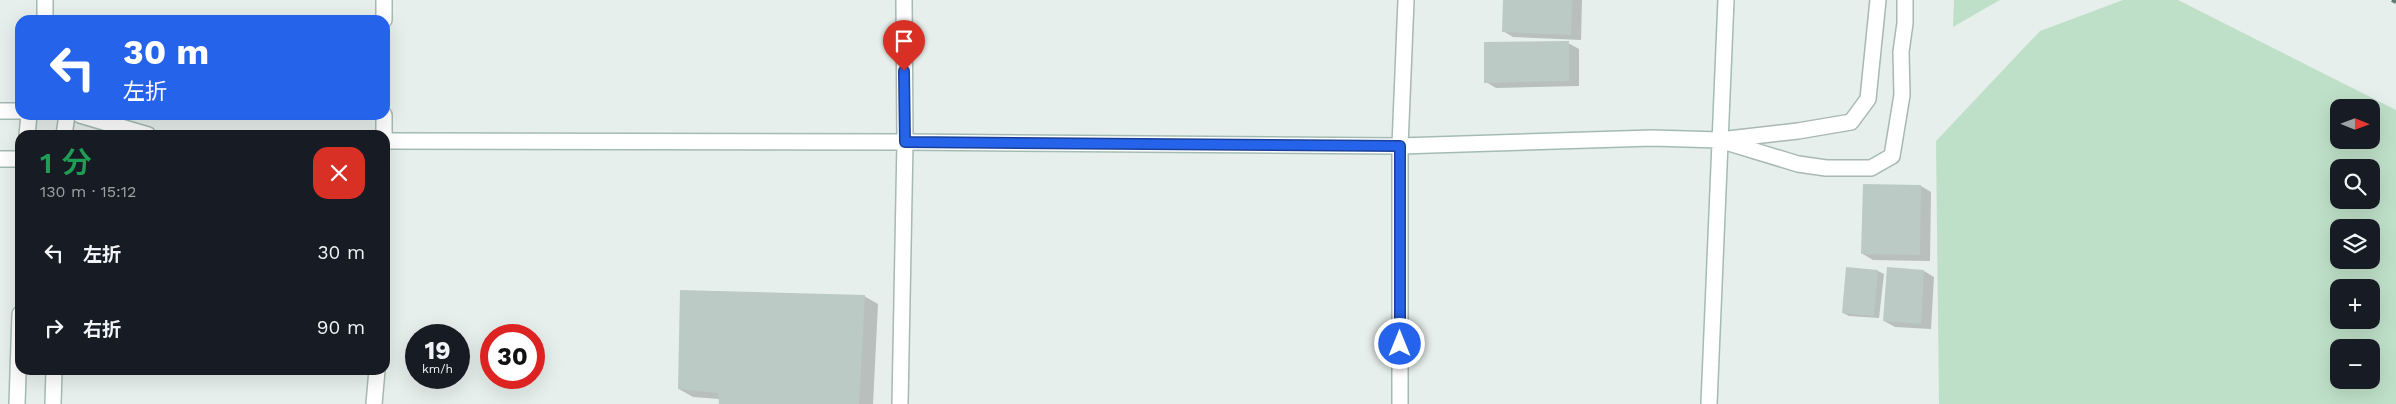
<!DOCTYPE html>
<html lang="ja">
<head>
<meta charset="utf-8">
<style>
  body { margin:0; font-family:"Work Sans","Noto Sans JP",sans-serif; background:#242831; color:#f1f3f6; height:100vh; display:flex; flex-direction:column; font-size:19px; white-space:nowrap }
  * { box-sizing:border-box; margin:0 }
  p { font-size:16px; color:#9ea1a6 }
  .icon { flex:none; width:28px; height:28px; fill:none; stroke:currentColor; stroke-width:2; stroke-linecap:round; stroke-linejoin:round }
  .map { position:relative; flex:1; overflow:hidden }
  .side { position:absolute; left:15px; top:130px; width:375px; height:245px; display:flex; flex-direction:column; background:#171b24; border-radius:15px; box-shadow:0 5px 20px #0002 }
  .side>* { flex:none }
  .hud { position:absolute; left:15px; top:15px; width:375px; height:105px; border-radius:15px; box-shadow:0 5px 20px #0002; background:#2563eb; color:#fff; overflow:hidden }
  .needle { width:32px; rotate:91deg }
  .buttons { position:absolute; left:2330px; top:99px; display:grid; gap:10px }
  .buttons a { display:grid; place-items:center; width:50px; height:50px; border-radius:10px; background:#171b24; box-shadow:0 5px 20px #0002; font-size:25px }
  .speed { position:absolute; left:405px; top:324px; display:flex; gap:10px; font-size:25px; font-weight:700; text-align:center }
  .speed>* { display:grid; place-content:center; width:65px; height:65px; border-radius:50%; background:#171b24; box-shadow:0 5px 20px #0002; line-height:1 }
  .speed small { font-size:12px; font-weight:400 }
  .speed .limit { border:8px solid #d22; background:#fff; color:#111 }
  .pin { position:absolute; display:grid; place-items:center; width:42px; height:42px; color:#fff; margin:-51px -21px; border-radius:50% 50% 50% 0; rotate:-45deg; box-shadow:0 0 5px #0007 }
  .pin .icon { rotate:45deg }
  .me { position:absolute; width:55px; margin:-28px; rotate:0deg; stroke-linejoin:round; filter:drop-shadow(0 0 4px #0008) }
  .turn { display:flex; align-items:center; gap:18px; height:105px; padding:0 25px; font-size:22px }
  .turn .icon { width:65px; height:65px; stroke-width:2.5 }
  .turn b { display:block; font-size:35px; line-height:42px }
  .round { display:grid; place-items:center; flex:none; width:52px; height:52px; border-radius:15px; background:#242831 }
  .headline { display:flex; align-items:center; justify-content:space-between; height:85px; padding:0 25px }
  h1 { font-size:30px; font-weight:600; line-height:38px; color:#1e9e55 }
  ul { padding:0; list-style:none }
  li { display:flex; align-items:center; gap:15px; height:75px; padding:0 25px }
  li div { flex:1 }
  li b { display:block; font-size:19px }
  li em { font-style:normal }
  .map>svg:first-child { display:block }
  .green { fill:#bfe0c8; fill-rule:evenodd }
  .shadow { fill:#0003 }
  .building { fill:#bbcac4 }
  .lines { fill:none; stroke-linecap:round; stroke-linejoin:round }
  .street-casing { stroke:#a8b8b2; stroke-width:18 }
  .secondary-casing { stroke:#a4bbb3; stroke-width:18 }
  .street { stroke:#fff; stroke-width:15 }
  .secondary { stroke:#fff; stroke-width:15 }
  .rail { stroke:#5f7d75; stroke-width:4; stroke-dasharray:10 5; stroke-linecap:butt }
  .route-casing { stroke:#184099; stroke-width:12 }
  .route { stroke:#2563eb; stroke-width:9 }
</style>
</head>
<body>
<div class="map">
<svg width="2396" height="404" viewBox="0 0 2396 404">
  <rect width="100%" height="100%" fill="#e6efeb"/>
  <path class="green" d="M1954,0H2000L1953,27Z
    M2123,0H2178L2396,110V404H1939L1936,141L2040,31ZM2339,108H2371V140H2339ZM2339,168H2371V200H2339ZM2339,228H2371V260H2339ZM2339,288H2371V320H2339ZM2339,348H2371V380H2339Z"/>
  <path class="shadow" d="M1505,0H1582L1581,40L1513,37L1503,31Z
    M1568,43L1579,49V86L1496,88L1486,82Z
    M1921,186L1931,192L1930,261L1873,260L1863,254Z
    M1878,271L1884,274L1879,318L1849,316L1843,313Z
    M1924,271L1934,277L1931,329L1895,327L1884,321Z
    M864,296L878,304L873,404H720V399L693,397L679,389Z"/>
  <path class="building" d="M1503,0H1572L1571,35L1502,32Z
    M1569,41V81L1484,83V42Z
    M1863,184L1921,185L1920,255L1861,254Z
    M1846,267L1878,270L1874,316L1842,313Z
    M1887,267L1924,270L1921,324L1883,321Z
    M680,290L865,295L859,404H719L718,393L678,389Z"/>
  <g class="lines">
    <defs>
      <path id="street" d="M384,20V0
        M384,115V135
        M1728,139L1798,131L1851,122L1868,99L1878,0
        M1719,140L1798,164L1826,168H1871L1892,156L1902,95L1901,52L1905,23V0
        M374,404L377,370
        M900,404L905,142L904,0
        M1400,404V146L1406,0"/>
      <path id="secondary" d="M45,20V0
        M0,111H20
        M80,115L148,135
        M27,135L29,115
        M64,135L67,115
        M385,141L905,142L1400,146L1652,138L1719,140
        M0,159H20
        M17,404L20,314
        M53,404L54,370
        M1709,404L1726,0"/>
    </defs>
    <use href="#street" class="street-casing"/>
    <use href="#secondary" class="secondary-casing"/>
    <use href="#street" class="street"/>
    <use href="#secondary" class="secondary"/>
    <path class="rail" d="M2392,0L2396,2"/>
  </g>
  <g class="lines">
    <defs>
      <path id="route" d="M904,71L905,142L1400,146V344"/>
    </defs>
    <use href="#route" class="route-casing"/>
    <use href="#route" class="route"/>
  </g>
</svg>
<div class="buttons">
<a><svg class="needle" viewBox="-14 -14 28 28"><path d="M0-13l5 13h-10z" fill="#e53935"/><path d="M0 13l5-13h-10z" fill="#9ea1a6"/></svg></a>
<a><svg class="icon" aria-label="search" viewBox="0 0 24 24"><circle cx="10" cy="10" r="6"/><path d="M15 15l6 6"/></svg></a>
<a><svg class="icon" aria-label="layers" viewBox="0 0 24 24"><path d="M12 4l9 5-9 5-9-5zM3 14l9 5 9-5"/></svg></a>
<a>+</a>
<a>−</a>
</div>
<div class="speed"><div>19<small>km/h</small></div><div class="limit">30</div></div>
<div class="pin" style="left:904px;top:71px;background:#d93025"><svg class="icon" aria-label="arrive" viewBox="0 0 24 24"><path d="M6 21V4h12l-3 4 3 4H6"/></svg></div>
<svg class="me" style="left:1400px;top:344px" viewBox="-20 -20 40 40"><circle r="17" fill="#2563eb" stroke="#fff" stroke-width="3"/><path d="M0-11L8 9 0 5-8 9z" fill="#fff"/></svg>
<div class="hud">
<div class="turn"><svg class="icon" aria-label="left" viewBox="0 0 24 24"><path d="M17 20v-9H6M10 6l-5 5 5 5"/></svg><div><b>30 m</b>左折</div></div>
</div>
<section class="side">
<div class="headline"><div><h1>1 分</h1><p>130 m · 15:12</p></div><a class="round" style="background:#d93025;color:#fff"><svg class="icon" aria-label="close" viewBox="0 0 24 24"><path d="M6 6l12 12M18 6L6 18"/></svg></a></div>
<ul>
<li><svg class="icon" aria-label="left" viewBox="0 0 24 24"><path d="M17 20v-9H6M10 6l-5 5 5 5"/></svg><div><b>左折</b></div><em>30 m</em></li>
<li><svg class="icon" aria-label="right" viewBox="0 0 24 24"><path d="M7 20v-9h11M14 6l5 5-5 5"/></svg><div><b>右折</b></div><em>90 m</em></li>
</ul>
</section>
</div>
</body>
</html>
